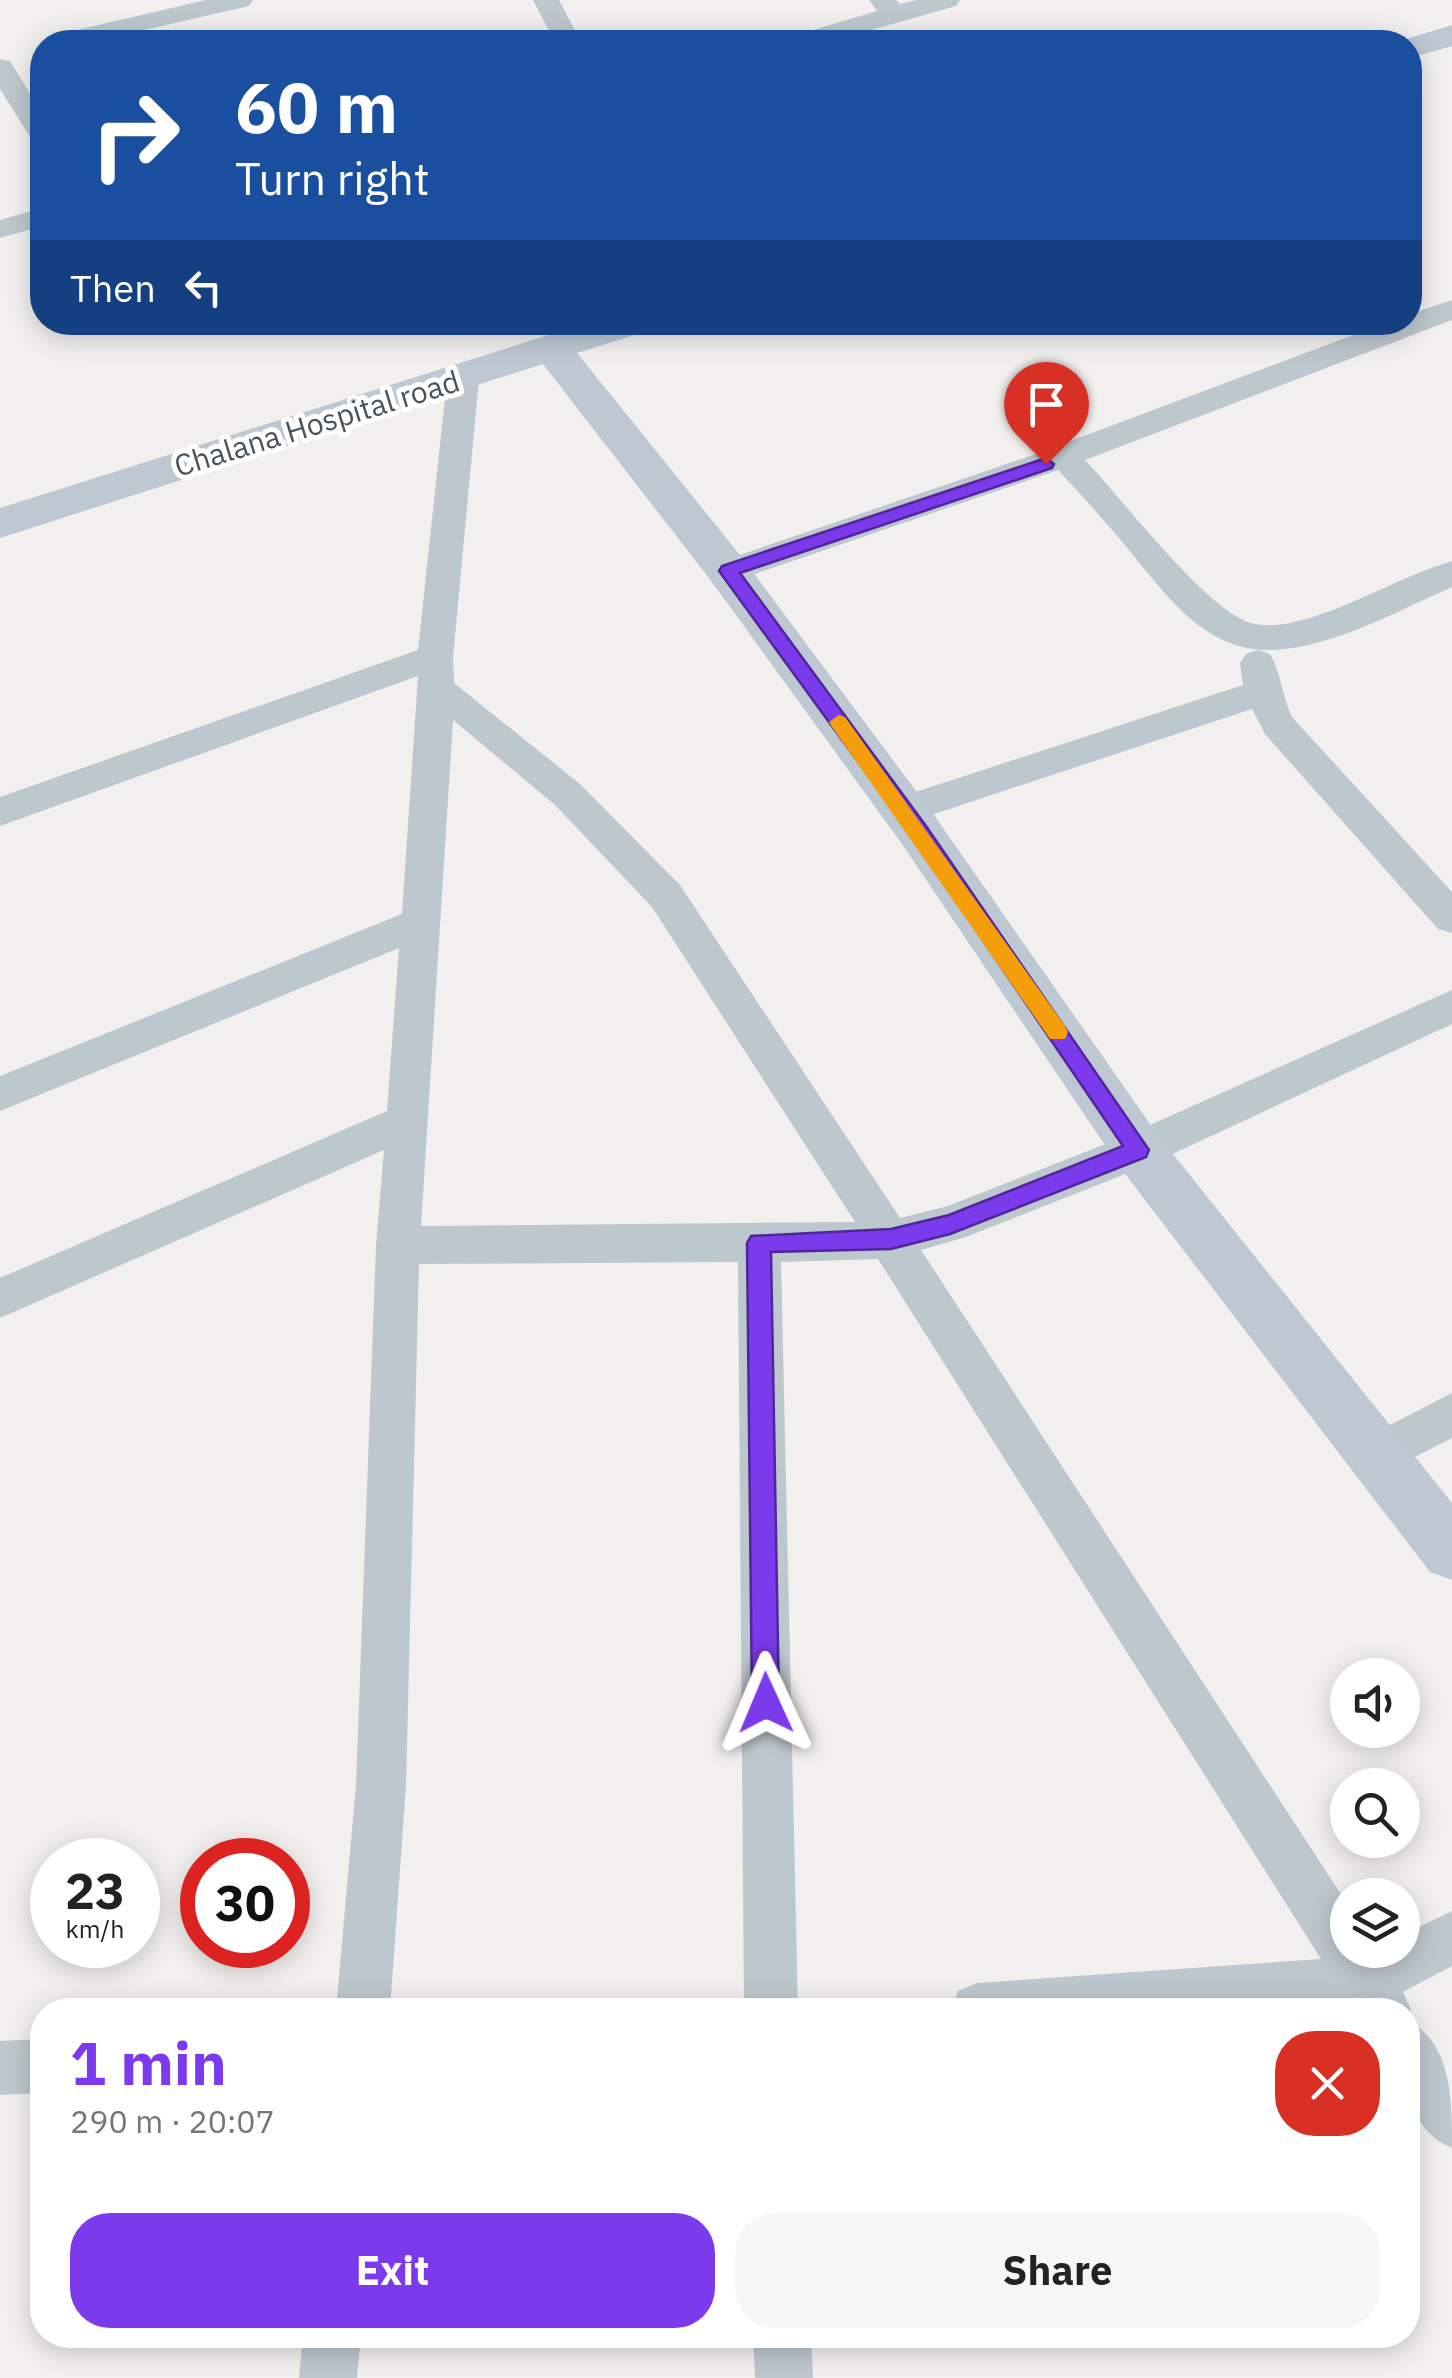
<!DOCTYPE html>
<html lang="en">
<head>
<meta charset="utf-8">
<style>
  body { margin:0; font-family:"IBM Plex Sans",sans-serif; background:#f6f6f6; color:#222; height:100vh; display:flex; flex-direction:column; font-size:38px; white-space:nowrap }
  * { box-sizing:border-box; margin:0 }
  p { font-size:32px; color:#767676 }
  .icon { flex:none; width:55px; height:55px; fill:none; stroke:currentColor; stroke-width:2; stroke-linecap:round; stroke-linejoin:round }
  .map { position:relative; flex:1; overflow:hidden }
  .side { position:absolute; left:30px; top:1998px; width:1390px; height:350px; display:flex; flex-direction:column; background:#fff; border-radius:40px; box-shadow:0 5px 25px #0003 }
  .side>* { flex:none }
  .banner { position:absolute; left:30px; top:30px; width:1392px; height:305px; border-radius:40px; box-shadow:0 5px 25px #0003; background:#1a4fa0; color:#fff; overflow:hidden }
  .controls { position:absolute; left:1330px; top:1658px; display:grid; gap:20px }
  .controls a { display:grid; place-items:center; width:90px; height:90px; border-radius:50%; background:#fff; box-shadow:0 5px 25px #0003; font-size:50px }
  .speed { position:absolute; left:30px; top:1838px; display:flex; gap:20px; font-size:50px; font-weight:700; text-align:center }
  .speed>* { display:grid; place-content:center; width:130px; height:130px; border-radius:50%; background:#fff; box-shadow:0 5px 25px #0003; line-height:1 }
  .speed small { font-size:25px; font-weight:400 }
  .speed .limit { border:15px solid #d22; background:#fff; color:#111 }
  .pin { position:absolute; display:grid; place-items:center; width:85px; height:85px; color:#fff; margin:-102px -42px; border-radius:50% 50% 50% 0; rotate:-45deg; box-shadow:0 0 10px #0007 }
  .pin .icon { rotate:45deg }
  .me { position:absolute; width:110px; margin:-55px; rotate:359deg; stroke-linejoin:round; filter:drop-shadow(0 0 8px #0008) }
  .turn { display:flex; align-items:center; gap:35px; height:210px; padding:0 40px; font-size:45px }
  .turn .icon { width:130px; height:130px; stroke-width:2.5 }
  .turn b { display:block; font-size:70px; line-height:85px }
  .then { display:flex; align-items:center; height:95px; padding:0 40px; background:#0003; gap:20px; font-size:38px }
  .round { display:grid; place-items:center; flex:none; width:105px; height:105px; border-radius:40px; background:#f6f6f6 }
  .summary { display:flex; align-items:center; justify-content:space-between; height:170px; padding:0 40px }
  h1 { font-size:60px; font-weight:700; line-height:75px; color:#7c3aed }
  .cta { display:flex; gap:20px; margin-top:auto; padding:20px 40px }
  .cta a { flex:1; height:115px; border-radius:40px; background:#7c3aed; color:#fff; font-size:40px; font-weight:700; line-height:115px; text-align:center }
  .cta a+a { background:#f6f6f6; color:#222 }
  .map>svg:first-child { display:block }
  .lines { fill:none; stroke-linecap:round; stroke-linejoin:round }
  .street { fill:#bdc7ce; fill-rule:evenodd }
  .secondary { fill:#bdc8d3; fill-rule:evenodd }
  .route { fill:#7c3aed; stroke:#51269a; stroke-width:2.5 }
  .slow { fill:#f59e0b }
  .labels { text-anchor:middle; stroke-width:10; stroke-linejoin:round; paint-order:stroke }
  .far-street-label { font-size:30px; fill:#47535d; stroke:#fff }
</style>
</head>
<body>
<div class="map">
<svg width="1452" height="2378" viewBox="0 0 1452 2378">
  <rect width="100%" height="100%" fill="#f2efef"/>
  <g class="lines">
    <path class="street" d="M206,0H253L249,6L92,42H47L51,36Z
      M533,0H559L581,42H555Z
      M869,0H896L900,4L917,0H960L956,6L829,42H789L793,36L877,11Z
      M0,59L10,61L42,113V142L32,140L0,89Z
      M42,208V226L0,238V220Z
      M1452,300V320L1085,460C1120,496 1211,617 1255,624C1275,628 1297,622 1316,616C1362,601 1405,575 1452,561V587C1397,611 1334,647 1273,650C1201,653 1160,586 1119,538C1099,515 1079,492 1058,470L740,579L728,583L716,579L711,571L716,563L1033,455L1388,322H1410V314Z
      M463,369L474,372L479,379L453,657L454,683L580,784L680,885L900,1218L948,1206L1123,1137L1452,990V1024L1153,1163L966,1237L921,1250L1348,1905V1950H1402V1935L1452,1911V1966L1403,1992L1411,2010L1408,2018V2010H950L958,1991L977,1983L1321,1959L878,1259L781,1262L798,2010H744L738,1262L419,1264L406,1785L390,2010H336L356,1785L376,1245L384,1150L0,1318V1278L387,1111L399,948L0,1111V1076L402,914L418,676L0,826V797L418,650L447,379L452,372ZM453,720L554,804L652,907L855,1222L421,1226Z
      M1258,650L1270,654C1281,672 1282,697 1292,717L1452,892V933L1438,929L1265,734L1252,709L904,824L891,820L885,810L891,800L1243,685L1240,663L1246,654Z
      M1452,1393V1438L1379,1475L1363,1469L1356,1454L1363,1439Z
      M1408,2021C1452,2043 1452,2100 1452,2148C1401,2127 1405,2068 1408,2021Z
      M42,2039V2093L0,2095V2041Z
      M303,2335H361L357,2378H299Z
      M753,2335H811L813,2378H755Z"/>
    <path class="secondary" d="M1452,25V46L1410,58V42H1396Z
      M590,322H653L647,331L577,353L744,560L936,818L1157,1134L1452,1503V1580L1430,1572L1119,1166L902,844L712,582L543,364L0,538V508Z"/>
  </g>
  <path class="route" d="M1046,458L1054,464L1052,468L740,573L926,826L1149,1150L1146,1157L950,1234L891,1249L771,1252L779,1703L775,1713L766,1716L756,1713L752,1703L747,1243L751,1236L891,1229L949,1215L1123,1146L912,836L719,571L722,566Z"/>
  <path class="slow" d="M839,715L845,717L1065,1026L1068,1032L1065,1039H1050L832,727L829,722Z"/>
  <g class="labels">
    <g class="far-street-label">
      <text transform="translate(317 424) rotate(-17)" y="10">Chalana Hospital road</text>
    </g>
  </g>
</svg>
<div class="controls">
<a><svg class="icon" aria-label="sound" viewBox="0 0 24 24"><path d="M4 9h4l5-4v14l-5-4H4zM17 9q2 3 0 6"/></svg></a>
<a><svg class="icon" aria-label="search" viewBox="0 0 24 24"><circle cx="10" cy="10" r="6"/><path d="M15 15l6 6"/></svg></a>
<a><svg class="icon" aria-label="layers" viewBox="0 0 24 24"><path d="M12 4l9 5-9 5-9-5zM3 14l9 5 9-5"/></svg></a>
</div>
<div class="speed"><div>23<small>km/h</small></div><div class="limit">30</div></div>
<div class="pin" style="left:1046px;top:464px;background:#d93025"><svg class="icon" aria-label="arrive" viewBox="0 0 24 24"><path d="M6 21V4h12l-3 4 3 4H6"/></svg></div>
<svg class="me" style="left:766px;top:1703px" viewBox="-20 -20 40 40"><path d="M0-17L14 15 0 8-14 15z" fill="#7c3aed" stroke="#fff" stroke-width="4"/></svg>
<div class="banner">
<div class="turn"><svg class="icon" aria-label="right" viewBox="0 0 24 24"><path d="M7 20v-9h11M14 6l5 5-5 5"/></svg><div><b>60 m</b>Turn right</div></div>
<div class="then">Then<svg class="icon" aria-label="left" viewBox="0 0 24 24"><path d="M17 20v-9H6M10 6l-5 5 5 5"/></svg></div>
</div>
<section class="side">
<div class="summary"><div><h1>1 min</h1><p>290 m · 20:07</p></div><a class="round" style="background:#d93025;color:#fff"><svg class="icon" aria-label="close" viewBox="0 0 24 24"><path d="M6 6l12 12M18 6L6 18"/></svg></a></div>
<div class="cta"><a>Exit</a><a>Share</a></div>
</section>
</div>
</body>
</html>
